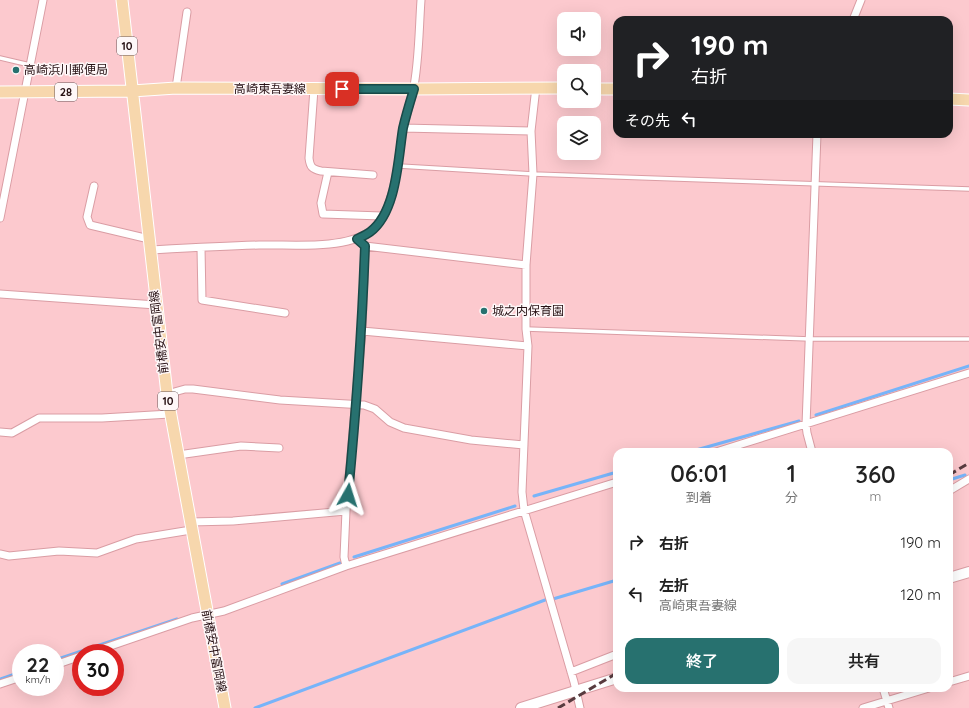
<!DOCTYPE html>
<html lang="ja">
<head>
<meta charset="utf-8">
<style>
  body { margin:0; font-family:Quicksand,"Noto Sans JP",sans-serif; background:#f6f6f6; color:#222; height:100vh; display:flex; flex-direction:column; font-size:15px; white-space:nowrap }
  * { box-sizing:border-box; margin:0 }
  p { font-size:13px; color:#767676 }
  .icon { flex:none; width:22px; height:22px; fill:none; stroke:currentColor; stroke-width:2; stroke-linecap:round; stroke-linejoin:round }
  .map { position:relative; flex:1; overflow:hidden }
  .details { position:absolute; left:613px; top:448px; width:340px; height:244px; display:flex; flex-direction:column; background:#fff; border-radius:12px; box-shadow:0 4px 16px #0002 }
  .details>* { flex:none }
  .hud { position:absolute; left:613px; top:16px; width:340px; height:122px; border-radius:12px; box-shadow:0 4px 16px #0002; background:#202124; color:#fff; overflow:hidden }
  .buttons { position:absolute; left:557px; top:12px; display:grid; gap:8px }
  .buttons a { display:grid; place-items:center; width:44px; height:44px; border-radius:8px; background:#fff; box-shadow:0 4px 16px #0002; font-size:20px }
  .speed { position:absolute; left:12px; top:644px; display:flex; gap:8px; font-size:20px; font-weight:700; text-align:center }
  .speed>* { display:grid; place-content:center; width:52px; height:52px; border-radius:50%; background:#fff; box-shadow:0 4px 16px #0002; line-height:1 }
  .speed small { font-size:10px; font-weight:400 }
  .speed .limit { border:6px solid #d22; background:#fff; color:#111 }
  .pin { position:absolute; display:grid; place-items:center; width:34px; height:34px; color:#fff; margin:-17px; border-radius:8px; box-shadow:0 2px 6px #0006 }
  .me { position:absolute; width:44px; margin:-22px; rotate:6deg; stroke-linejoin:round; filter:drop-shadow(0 0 3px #0008) }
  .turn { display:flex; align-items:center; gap:14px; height:84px; padding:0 12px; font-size:18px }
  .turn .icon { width:52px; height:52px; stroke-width:2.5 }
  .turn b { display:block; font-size:28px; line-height:34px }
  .then { display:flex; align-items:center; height:38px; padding:0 12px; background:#0003; gap:8px; font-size:15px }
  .eta { display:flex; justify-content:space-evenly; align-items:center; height:68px; text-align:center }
  .eta b { font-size:24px; font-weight:600; line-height:28px }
  .cta { display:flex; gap:8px; margin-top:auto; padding:8px 12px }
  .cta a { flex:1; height:46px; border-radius:12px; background:#27716f; color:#fff; font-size:16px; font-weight:600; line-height:46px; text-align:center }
  .cta a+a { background:#f6f6f6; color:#222 }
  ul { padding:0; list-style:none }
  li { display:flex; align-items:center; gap:12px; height:52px; padding:0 12px }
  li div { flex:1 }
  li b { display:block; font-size:15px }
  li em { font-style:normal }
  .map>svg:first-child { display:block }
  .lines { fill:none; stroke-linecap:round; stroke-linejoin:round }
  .stream { stroke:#77b4f9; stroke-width:3 }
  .lane-casing { stroke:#da9da4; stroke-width:5.5 }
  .street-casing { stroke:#da9da4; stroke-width:9 }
  .secondary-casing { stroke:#da9da4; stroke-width:12 }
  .primary-casing { stroke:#fff; stroke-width:13 }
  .lane { stroke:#fff; stroke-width:3.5 }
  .street { stroke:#fff; stroke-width:7 }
  .secondary { stroke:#fff; stroke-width:10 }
  .primary { stroke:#f7d7ad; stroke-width:11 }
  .rail { stroke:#583b3f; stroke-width:3; stroke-dasharray:8 4; stroke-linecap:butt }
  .route-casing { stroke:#194948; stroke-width:10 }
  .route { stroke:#27716f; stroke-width:7 }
  .poi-dot { fill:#27716f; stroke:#fef7f8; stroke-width:1.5 }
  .labels { text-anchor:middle; stroke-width:3; stroke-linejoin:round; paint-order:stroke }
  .shield { fill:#fef7f8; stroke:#685658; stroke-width:1 }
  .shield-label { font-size:11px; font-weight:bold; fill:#271114 }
  .poi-label { font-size:12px; fill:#271114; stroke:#fef7f8; text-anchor:start }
  .street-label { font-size:12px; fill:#271114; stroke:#fef7f8 }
</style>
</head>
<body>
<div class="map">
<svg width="969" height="708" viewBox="0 0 969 708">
  <rect width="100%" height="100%" fill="#fcc9ce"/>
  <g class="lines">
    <path class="stream" d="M816,415L969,366
      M689,452L799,421
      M949,480L965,475
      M534,496L617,472
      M354,557L515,506
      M282,584L340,563
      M553,599L617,580
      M55,660L177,619
      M0,679L21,672
      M255,708L545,600"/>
    <defs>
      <path id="lane" d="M0,58L30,65
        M399,166L533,174L969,189
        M526,329L810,339H969"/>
      <path id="street" d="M853,20L861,0
        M536,87L531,131L533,174L526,265V329L528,346L522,492L524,510L574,682L580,708
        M176,88L187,12
        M314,89L309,158C310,167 312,169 321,171L373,175
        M403,128L531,131
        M328,172L321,203L323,214L382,216
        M94,186L87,217L90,225L149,239
        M0,218L43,0
        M357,239L365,246L526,265
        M201,248L202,300L285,313
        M150,250C187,248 223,246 259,245C290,244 343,250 369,232C396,215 398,157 403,129C405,116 411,103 413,91C419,64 419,28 421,0
        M0,294L156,305
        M362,331L528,346
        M167,394L185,389H193L280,400L364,405L375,409L390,422L404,428L471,440L524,445
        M0,432L12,433L39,418H102L170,414
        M716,452L969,373
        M812,452L807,433L806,425L817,134
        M178,455L241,446L279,448
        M949,491L969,479
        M190,522L233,521L346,511
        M0,554L9,556L59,551L97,553L136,539L191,530
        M346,566L344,557L346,511L362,331L365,246
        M90,653L192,618L224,611L346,566L617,482
        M55,665L81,656
        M571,672L617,654
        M949,682L969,676
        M0,684L21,677
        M883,688L889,708
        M863,708L929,688"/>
      <path id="secondary" d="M949,578L969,572
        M521,708L617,678"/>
      <path id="primary" d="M122,0L167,394L225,708
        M594,89H617
        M0,92L132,91L176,88L414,89L564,88
        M949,99L969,100"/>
    </defs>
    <use href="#lane" class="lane-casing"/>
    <use href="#street" class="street-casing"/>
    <use href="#secondary" class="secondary-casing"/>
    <use href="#primary" class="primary-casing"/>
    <use href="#lane" class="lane"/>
    <use href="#street" class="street"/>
    <use href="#secondary" class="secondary"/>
    <use href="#primary" class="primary"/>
    <path class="rail" d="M949,475L969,463
      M558,708L617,673"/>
  </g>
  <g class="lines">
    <defs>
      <path id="route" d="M342,89H414C410,102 406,115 403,128C398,158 397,212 370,232C366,235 361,237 357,239L365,246C362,330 356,412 348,495"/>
    </defs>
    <use href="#route" class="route-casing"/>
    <use href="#route" class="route"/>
  </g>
  <g class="poi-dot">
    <circle cx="16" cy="70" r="4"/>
    <circle cx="484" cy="311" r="4"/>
  </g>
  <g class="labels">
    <g class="shield">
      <rect x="117" y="37" width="20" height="18" rx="3"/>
      <rect x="55" y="83" width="22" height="18" rx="3"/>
      <rect x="158" y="392" width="20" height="18" rx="3"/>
    </g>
    <g class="shield-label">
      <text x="127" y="50">10</text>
      <text x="66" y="96">28</text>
      <text x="168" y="405">10</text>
    </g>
    <g class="poi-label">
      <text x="24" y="74">高崎浜川郵便局</text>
      <text x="492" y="315">城之内保育園</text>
    </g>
    <g class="street-label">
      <text x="270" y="93">高崎東吾妻線</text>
      <text transform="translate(159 332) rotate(-97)" y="4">前橋安中富岡線</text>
      <text transform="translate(214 651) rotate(79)" y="4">前橋安中富岡線</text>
    </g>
  </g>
</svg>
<div class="buttons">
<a><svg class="icon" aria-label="sound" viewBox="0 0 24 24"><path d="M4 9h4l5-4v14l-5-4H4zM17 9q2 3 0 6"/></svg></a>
<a><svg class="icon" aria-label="search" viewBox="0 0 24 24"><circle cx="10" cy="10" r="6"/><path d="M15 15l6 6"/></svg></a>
<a><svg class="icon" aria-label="layers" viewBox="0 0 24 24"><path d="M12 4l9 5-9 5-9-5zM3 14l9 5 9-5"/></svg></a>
</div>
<div class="speed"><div>22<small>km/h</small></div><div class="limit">30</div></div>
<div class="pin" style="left:342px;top:89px;background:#d93025"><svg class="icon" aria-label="arrive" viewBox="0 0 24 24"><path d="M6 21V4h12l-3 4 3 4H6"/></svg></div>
<svg class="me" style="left:348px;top:495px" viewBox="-20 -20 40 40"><path d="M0-17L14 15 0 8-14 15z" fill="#27716f" stroke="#fff" stroke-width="4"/></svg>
<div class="hud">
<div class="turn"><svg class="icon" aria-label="right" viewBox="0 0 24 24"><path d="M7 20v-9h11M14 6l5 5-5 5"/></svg><div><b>190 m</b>右折</div></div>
<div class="then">その先<svg class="icon" aria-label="left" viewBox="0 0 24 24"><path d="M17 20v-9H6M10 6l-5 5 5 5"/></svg></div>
</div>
<section class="details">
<div class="eta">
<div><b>06:01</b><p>到着</p></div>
<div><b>1</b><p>分</p></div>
<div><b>360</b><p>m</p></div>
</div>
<ul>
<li><svg class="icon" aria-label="right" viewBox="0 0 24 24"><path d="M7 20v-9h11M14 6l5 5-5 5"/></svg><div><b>右折</b></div><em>190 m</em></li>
<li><svg class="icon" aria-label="left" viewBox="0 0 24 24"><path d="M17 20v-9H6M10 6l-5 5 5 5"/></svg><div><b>左折</b><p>高崎東吾妻線</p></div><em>120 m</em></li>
</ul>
<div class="cta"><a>終了</a><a>共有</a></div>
</section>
</div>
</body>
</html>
